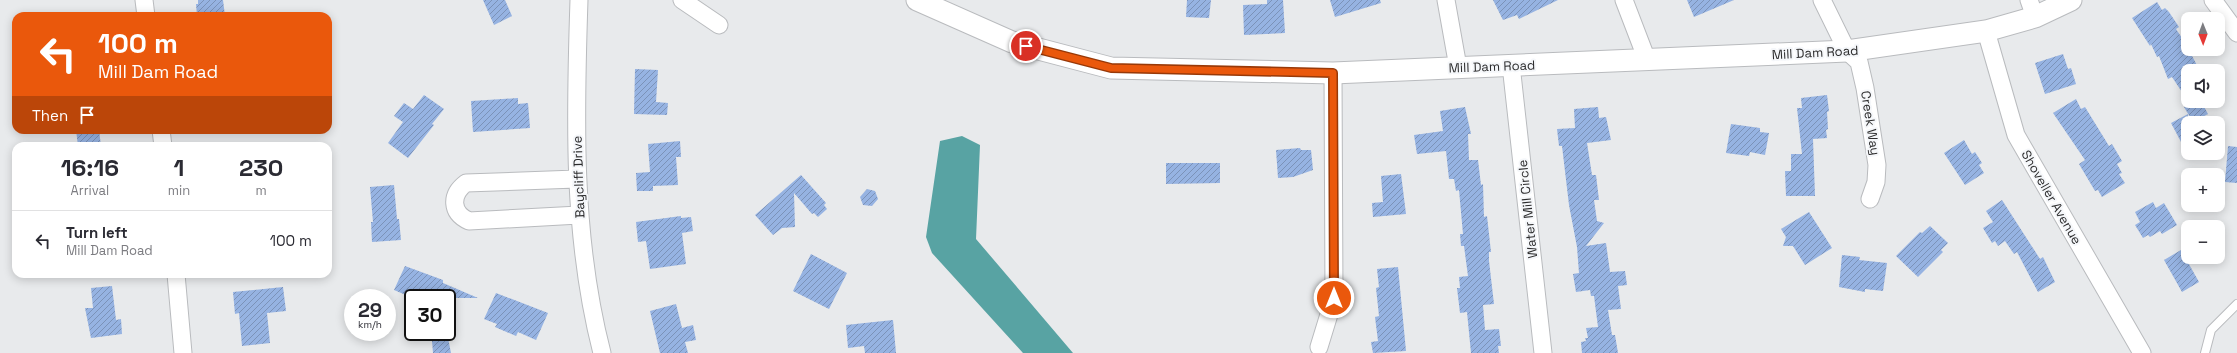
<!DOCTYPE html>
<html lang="en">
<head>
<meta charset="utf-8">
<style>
  body { margin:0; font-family:"Space Grotesk",sans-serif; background:#f7f7f7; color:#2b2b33; height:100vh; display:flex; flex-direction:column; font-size:15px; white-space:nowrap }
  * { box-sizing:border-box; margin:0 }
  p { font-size:13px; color:#7c7c81 }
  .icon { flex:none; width:22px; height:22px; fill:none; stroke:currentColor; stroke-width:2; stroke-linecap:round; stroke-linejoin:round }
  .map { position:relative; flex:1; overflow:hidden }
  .sheet { position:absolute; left:12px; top:142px; width:320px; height:136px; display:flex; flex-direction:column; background:#fff; border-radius:12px; box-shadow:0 2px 10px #0003 }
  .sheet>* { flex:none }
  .hud { position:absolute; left:12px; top:12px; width:320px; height:122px; border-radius:12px; box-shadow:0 2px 10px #0003; background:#ea580c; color:#fff; overflow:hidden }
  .needle { width:26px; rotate:179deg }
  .controls { position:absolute; left:2181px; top:12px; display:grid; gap:8px }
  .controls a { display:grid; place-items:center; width:44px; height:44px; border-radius:8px; background:#fff; box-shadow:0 2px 10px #0003; font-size:20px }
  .speed { position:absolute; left:344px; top:289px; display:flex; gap:8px; font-size:20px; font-weight:700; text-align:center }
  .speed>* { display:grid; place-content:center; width:52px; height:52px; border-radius:50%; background:#fff; box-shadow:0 2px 10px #0003; line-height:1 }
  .speed small { font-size:10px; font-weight:400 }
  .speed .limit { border:2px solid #111; border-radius:6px; background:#fff; color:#111 }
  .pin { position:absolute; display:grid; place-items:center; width:34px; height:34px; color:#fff; margin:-17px; border:2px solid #fff; border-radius:50%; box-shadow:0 1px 4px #0007 }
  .me { position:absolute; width:44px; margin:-22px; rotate:0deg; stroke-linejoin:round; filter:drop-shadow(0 0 3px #0008) }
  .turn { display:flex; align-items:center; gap:14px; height:84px; padding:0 20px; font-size:18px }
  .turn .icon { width:52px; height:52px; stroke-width:2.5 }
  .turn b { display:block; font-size:28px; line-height:34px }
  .then { display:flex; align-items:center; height:38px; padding:0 20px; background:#0003; gap:8px; font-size:15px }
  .eta { display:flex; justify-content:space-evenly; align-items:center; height:68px; text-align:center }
  .eta b { font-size:24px; font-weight:700; line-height:28px }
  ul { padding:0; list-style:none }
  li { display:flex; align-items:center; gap:12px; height:60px; padding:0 20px; border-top:1px solid #e1e1e2 }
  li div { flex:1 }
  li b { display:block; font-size:15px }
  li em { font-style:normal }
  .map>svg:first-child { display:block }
  .water { fill:#58a3a3 }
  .building { fill:url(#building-hatch) }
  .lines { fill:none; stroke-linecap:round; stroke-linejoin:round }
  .service-casing { stroke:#b9bbbe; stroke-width:10 }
  .minor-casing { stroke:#b9bbbe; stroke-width:19 }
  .tertiary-casing { stroke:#b9bbbe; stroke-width:23 }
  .service { stroke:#fff; stroke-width:8 }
  .minor { stroke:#fff; stroke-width:17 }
  .tertiary { stroke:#fff; stroke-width:21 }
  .route-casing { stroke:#983908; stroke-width:10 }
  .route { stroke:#ea580c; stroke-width:7 }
  .labels { text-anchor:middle; stroke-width:4; stroke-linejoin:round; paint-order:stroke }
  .street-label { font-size:13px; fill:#2c2c2d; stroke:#f5f7fa }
</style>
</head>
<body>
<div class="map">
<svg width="2237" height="353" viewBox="0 0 2237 353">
  <defs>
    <pattern id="building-hatch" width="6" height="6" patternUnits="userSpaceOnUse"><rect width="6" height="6" fill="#96b3e2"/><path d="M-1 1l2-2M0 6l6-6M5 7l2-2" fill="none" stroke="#7b92b8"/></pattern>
  </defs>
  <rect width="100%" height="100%" fill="#e8eaec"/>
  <path class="water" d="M962,136L980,145L976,239L1073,353H1023L932,253L926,237L940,141Z"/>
  <path class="building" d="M198,0H223L225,16H197L196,4H198Z
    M483,0H505L512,16L494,25Z
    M1187,0H1211L1209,18L1186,17Z
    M1267,0H1283L1285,33L1244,35L1243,5L1267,4Z
    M1330,0H1380L1381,3L1335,17Z
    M1493,0H1558L1519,19L1517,15L1503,20Z
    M1687,0H1734L1694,17Z
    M2157,2L2162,10L2165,8L2169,12L2179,27L2176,29L2192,53L2191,54L2200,71H2188V101L2172,77L2168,79L2159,56L2157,57L2151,44L2150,46L2132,18Z
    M2063,54L2068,69L2071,68L2076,84L2045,94L2035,63Z
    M635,69L658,70L656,102L668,103L667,115L634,114Z
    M424,95L444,109L432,124L434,125L408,158L388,143L403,122L394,116L404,103L413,109Z
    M1827,95L1829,111L1827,112L1828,129L1826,130L1827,138L1813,139L1815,196H1786L1785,171H1791V154H1802L1797,108H1802L1801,98Z
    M518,98V104L528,103L530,128L473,132L471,101Z
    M2076,99L2081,109L2085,107L2109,146L2112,144L2122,161L2117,164L2122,173L2119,174L2125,183L2102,197L2098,190L2095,191L2079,164L2085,160L2053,113Z
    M2195,101H2201L2208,114L2193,122L2184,107Z
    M1465,107L1471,134H1468L1469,160H1478L1481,185L1483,184L1484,217L1487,216L1491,252H1489V261L1494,304L1483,305L1485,330L1499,329L1501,346H1498L1499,353H1471L1467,312L1460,313L1457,288H1460L1459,277L1468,276L1464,246H1461L1460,234H1463L1459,190L1456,191L1454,179H1449L1446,151L1417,154L1414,135L1443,131L1440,111Z
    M1598,107L1599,118L1606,117L1611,140L1587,143L1592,175H1596L1599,200H1594L1597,221L1604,223L1586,246L1606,243L1610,272L1625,271L1627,285L1618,286L1621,309L1608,310L1612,335H1615L1618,353H1582L1581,342L1586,341L1585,338H1588L1586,328L1598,327L1594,296H1591L1590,290L1576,292L1573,274L1579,273L1577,247L1569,205L1562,146H1559L1557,129L1575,128L1574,109Z
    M2188,114V155L2171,123Z
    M1731,124L1760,128V132L1769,133L1765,155L1750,152L1749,156L1726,153Z
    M76,130H99L101,146H78Z
    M1964,140L1972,154L1975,152L1982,163L1979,165L1984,173L1965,185L1944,153Z
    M680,141L681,157H676L678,185L653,186V191H637L636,173L650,172L648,144Z
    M2228,146L2237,147V183L2225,182Z
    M1300,148L1301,150H1311L1313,170L1293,177L1278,178L1276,150Z
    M1166,163H1220V183L1166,184Z
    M1401,174L1406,214L1373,217L1372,203L1383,202L1381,176Z
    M801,175L826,203L824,205L827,209L818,217L814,213L812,214L794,193L795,227L782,228L773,235L755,215Z
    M394,185L397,219H399L401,240L372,242L371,222H373L370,187Z
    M867,189L875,191L878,199L872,206L863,205L860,197Z
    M2002,200L2040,259L2043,257L2055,282L2038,292L2017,252L2014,254L2005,241L1998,246L1995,241L1992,243L1983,228L1993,222L1986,211Z
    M2153,202L2156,208L2164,203L2177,225L2162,234L2160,231L2150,237L2148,235L2143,238L2135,225L2140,222L2135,212Z
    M1809,212L1832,248L1805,265L1793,246H1783L1786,237L1781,229Z
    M681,216V218L691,217L693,231L682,233L686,264L650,269L646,241L638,242L636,222Z
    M1930,226L1948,243L1941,250L1943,252L1918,277L1896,256L1920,232L1922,233Z
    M2181,250L2199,282L2182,292L2164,260Z
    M811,254L847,273L829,309L793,291Z
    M1842,255L1860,257L1859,260L1887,263L1883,291L1865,289V292L1839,287Z
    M405,266L443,280V283L478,298H413L394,290Z
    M1398,267L1406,351L1373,353L1371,342L1378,341L1375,317L1379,316L1376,288L1379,287L1377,269Z
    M112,286L116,320L121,319L122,334L91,338L85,308H93L91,288Z
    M283,287L286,311L267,313L270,343L242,346L239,313L235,314L233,292Z
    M496,293L548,313L536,340L518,332L516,336L495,327L497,324L484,319Z
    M676,304L682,328L693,325L696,340L685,342L688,353H660L650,311Z
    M893,320L896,353H865L864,346L848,348L846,325Z
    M448,338L451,353H433L432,341Z"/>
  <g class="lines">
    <defs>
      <path id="service" d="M2205,353L2211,330L2237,304"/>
      <path id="minor" d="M144,0L146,16
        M579,0C575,118 572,237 602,353
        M682,0L719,25
        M1446,0L1458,67
        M1624,0L1647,60
        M1822,0L1847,51L1859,62L1865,88L1877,165L1876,182L1870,199
        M2029,0L2035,17
        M2213,0L2237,33
        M1986,31L2016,135L2142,353
        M1511,65L1543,353
        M161,130L163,146
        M576,179L466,183C450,195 451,213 469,221L579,215
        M176,274L183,353
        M1319,347L1334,298L1333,73"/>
      <path id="tertiary" d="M917,0L1012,42L1111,68L1333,73L1847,51L1986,31L2035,17L2071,0"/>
    </defs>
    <use href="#service" class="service-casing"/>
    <use href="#minor" class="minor-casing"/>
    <use href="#tertiary" class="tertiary-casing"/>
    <use href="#service" class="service"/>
    <use href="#minor" class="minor"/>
    <use href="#tertiary" class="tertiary"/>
  </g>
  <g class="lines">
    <defs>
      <path id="route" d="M1026,46L1111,68L1333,73L1334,298"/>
    </defs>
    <use href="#route" class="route-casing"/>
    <use href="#route" class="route"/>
  </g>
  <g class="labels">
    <g class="street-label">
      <text transform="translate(1815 52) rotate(-3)" y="5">Mill Dam Road</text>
      <text transform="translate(1492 66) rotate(-2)" y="5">Mill Dam Road</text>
      <text transform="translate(1871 123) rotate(81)" y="5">Creek Way</text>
      <text transform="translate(578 177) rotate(-92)" y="5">Baycliff Drive</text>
      <text transform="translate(2052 197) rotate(60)" y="5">Shoveller Avenue</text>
      <text transform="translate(1527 209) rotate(-96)" y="5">Water Mill Circle</text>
    </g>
  </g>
</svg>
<div class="controls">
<a><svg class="needle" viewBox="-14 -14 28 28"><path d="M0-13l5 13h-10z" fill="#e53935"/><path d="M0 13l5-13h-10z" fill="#7c7c81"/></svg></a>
<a><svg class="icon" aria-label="sound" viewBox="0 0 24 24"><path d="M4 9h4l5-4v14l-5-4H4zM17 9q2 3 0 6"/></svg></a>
<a><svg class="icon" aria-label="layers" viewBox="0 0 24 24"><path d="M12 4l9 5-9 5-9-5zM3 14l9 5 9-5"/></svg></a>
<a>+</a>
<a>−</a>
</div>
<div class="speed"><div>29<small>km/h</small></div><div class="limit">30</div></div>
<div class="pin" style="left:1026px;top:46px;background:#d93025"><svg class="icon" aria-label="arrive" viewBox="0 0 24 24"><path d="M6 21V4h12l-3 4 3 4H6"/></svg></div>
<svg class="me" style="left:1334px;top:298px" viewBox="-20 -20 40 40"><circle r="17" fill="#ea580c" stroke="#fff" stroke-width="3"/><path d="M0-11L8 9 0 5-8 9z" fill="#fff"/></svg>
<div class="hud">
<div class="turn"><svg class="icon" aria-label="left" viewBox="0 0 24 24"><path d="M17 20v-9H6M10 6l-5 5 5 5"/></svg><div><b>100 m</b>Mill Dam Road</div></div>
<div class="then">Then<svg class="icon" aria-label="arrive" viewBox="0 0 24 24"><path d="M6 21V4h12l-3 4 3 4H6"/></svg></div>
</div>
<section class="sheet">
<div class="eta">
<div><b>16:16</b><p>Arrival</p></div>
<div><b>1</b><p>min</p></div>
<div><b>230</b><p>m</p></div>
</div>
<ul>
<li><svg class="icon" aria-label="left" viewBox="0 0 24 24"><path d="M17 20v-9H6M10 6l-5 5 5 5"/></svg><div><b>Turn left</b><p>Mill Dam Road</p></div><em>100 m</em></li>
</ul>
</section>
</div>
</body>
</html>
